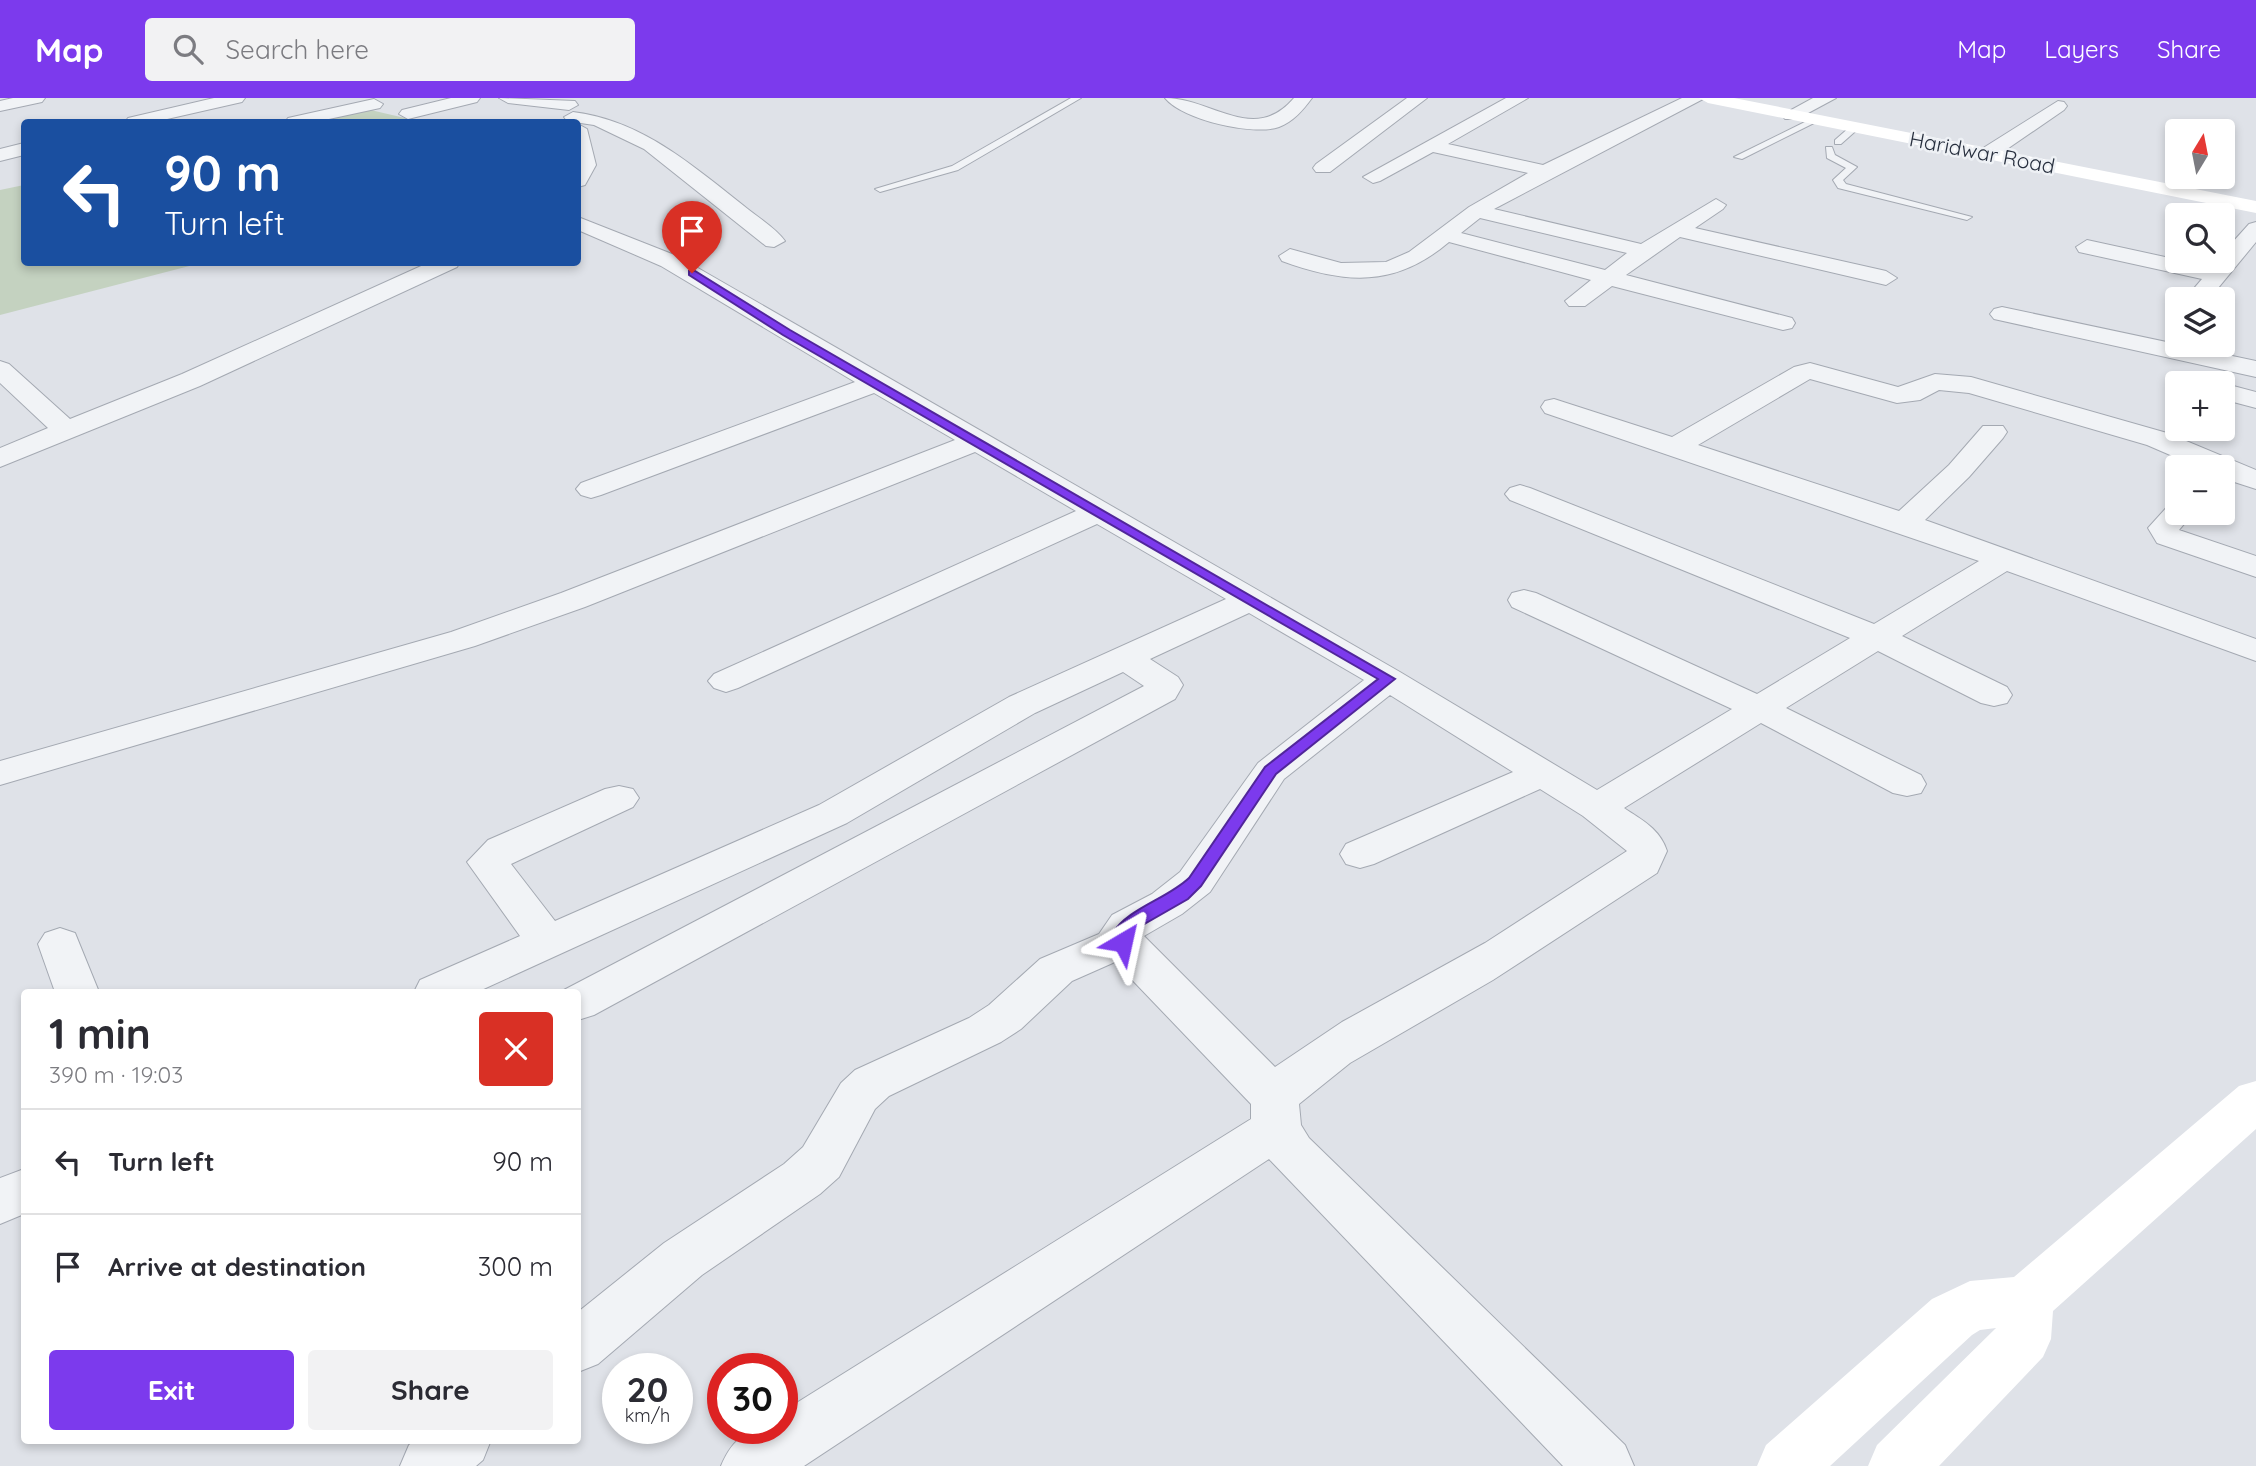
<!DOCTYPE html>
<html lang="en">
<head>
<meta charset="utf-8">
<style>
  body { margin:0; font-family:Quicksand,sans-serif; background:#f2f2f3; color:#2b2b33; height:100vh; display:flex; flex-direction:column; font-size:26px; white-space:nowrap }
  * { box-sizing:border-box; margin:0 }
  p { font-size:23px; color:#7c7c81 }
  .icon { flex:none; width:38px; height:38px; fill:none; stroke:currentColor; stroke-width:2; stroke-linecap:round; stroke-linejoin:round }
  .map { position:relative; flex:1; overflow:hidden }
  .sheet { position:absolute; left:21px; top:891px; width:560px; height:455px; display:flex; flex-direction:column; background:#fff; border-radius:7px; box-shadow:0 4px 10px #0003 }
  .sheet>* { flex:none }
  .hud { position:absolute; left:21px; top:21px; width:560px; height:147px; border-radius:7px; box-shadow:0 4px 10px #0003; background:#1a4fa0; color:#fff; overflow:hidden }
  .needle { width:46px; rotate:10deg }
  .fabs { position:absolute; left:2165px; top:21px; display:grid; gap:14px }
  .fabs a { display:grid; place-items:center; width:70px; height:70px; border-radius:7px; background:#fff; box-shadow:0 4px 10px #0003; font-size:35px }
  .speed { position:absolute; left:602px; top:1255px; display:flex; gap:14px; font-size:35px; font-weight:700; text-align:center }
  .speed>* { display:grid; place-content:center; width:91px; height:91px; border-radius:50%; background:#fff; box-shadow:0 4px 10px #0003; line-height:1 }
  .speed small { font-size:18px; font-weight:400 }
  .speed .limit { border:10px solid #d22; background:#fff; color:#111 }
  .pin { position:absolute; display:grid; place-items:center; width:60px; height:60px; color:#fff; margin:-72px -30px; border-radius:50% 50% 50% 0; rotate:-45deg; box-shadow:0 0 7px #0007 }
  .pin .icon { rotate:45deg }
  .me { position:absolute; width:77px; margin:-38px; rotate:36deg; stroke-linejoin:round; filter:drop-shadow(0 0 5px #0008) }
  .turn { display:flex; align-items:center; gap:24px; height:147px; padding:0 28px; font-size:32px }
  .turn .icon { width:91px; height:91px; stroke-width:2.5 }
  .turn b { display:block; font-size:49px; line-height:60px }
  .round { display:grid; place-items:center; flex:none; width:74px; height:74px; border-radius:7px; background:#f2f2f3 }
  .headline { display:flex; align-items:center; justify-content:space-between; height:119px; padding:0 28px }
  h1 { font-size:42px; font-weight:700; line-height:52px }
  .cta { display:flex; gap:14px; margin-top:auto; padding:14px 28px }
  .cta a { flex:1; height:80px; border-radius:7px; background:#7c3aed; color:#fff; font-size:28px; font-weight:700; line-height:80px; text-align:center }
  .cta a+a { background:#f2f2f3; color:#2b2b33 }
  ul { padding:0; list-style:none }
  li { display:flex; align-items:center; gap:21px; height:105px; padding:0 28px; border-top:2px solid #e1e1e2 }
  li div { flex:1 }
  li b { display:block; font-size:26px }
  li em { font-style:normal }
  header { display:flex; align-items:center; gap:42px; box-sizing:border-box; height:98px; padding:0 35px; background:#7c3aed; color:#fff }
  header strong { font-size:33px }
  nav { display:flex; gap:38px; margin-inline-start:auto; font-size:24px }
  .search { width:490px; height:63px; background:#f2f2f3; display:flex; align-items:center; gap:18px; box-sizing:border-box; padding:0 24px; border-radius:7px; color:#7c7c81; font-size:26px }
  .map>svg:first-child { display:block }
  .green { fill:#c4d2c0 }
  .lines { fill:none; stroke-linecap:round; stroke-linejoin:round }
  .lane-casing { stroke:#a4a9b2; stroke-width:2 }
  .street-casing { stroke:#a4a9b2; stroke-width:2 }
  .lane { fill:#f1f3f6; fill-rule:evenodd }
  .street { fill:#f1f3f6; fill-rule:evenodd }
  .secondary { fill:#fff; fill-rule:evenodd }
  .route { fill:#7c3aed; stroke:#51269a; stroke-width:2 }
  .labels { text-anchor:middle; stroke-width:5; stroke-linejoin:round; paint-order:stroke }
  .far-street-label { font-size:21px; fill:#28303f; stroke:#eef1f5 }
</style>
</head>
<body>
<header>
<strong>Map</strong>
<div class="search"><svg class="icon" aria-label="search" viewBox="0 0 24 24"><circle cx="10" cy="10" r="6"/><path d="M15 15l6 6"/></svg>Search here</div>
<nav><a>Map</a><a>Layers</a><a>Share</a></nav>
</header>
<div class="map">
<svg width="2256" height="1368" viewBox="0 0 2256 1368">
  <rect width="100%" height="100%" fill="#dfe2e8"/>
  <path class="green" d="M362,10L422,24H298Z
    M24,87V164L201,165L0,217V92Z"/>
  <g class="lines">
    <defs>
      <path id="lane" d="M1071,0H1081L958,72L880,94L875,91L952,68Z
        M1813,20L1820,22L1742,61L1734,59Z
        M1851,28L1859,30L1841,46H1835V42Z
        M1826,49H1832L1835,57L1857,69L1843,82L1846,86L1972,119L1967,122L1838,90L1833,82L1846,70L1827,60Z"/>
      <path id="street" d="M13,0H45L42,4L0,13V3Z
        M214,0H245L242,4L154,24H125L128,20Z
        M451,0H480L477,4L408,21L399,16L402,12Z
        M499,0L575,3L578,7L569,12L508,5Z
        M1165,0C1212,0 1254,47 1294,0H1312C1303,12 1293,24 1279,29C1253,38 1183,22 1165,0Z
        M1407,0H1427L1330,74H1316L1313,70L1316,66Z
        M1506,0H1528L1448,46L1543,67L1682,0H1705L1494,111L1641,146L1716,101L1726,107L1723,111L1695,130L1886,173L1897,180L1886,187L1680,139L1626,177L1792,220L1795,225L1792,230L1783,232L1612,188L1585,208H1569L1565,203L1591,182L1449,144C1395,190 1345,186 1282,163L1279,158L1290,151L1341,165L1386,164L1409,154L1469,109L1528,75L1433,54L1380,83L1373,85L1363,79ZM1480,120L1627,155L1605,172L1461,135Z
        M1813,0H1836L1797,21H1785L1782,17Z
        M374,1L383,6L380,10L315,24H285L288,20Z
        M2058,3L2064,4L2067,8L2064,12L1994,60H1980L1978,56L1980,52Z
        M573,14C641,22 692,67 744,108C757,119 775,129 785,143L774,149L766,148L644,51L594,27L567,23L564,19Z
        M578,26L587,31L596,67L585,87L578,89Z
        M24,45V57L0,63V51Z
        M578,119L677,158L1400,574L1597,692L1732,611L1512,509L1508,502L1512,495L1524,492L1536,495L1757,596L1850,540L1510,402L1505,396L1510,390L1520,387L1530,390L1874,526L1979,463L1545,315L1541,309L1545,303L1554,301L1672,339L1794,269L1810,265L1898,289L1935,276L1971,279L2167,335L2256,372V391L2222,380V369H2198L2147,347L1969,295L1939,292L1920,302L1897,305L1810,281L1698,347L1899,413L1949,367L1983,328H2003L2007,334L2003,340L1969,379L1925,422L2256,541V563L2007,473L1902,538L2007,589L2012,597L2007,605L1994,608L1981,605L1878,553L1786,610L1921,677L1926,686L1921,695L1907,698L1893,695L1761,625L1624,710C1642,722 1660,731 1667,753L1657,775L1493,882L1350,965L1299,1006L1301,1027L1309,1040L1625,1347L1634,1368H1563L1269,1061L804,1368H721C734,1337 750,1330 782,1330V1314L1251,1021V1006L1115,864L1072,883L1021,931L1001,944L889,998L875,1011L839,1079L820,1096L702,1177L598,1266L578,1274V1214L664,1145L784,1066L803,1049L841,985L855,972L969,920L989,907L1040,861L1099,836L1112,817L1152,796L1180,774L1258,665L1364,582L1249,515L1150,561L1178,579L1183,587L1175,601L594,917L578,922V894L562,893L1144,588L1123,574L1035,615L847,725L477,894H414L420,882L520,838L467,764L488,742L605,691L619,688L633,691L639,700L633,709L511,766L555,823L819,707L1009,599L1226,501L1097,426L738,590L726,594L714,590L708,583L714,576L1076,413L975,354L585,509L475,548L0,687V663L451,534L561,495L955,342L874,295L601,397L591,400L581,397L576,391L581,385L855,284L661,168L578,132ZM1390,597L1513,674L1346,746L1340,756L1346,766L1360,770L1374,766L1540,691L1583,718L1627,753L1485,845L1342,924L1275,969L1144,838L1182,816L1210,794L1284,681Z
        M2256,124V144L2209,201H2185L2202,181L2079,154L2076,149L2087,142L2211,169L2217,163H2222V156L2249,126Z
        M430,164H460L457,169L200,288L0,369V350L48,330L0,285V263L9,266L70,321L182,276Z
        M2002,209L2256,263V279L1994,221L1990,216L1994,211Z
        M2221,285H2222L2256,294V310L2222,301Z
        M2177,406V415H2193L2179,432L2256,458V479L2157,445L2148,430L2167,409Z
        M60,830L75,835L99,894H55L38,846L45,835Z
        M24,1071V1116L0,1126V1080Z
        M415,1342H491L483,1362L476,1368H400L409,1347Z"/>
    </defs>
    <use href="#lane" class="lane-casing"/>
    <use href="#street" class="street-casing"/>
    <use href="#lane" class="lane"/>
    <use href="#street" class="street"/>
    <path class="secondary" d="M1699,0H1734L2256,103V115L1708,5Z
      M2256,983V1031L2053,1213L2051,1241L2043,1259L1939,1368H1868L1877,1347L1996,1230L1980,1232L1972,1237L1830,1368H1757L1766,1347L1932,1201L1970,1183L2014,1179L2239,988Z"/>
  </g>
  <path class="route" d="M689,173H695L790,232L1395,581L1276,676L1201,788L1188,801L1134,832L1130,837L1132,844L1130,848H1117L1112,836C1128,810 1167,801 1189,780L1265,669L1378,581L783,237L689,177Z"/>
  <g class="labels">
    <g class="far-street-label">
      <text transform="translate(1982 55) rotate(11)" y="7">Haridwar Road</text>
    </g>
  </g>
</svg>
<div class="fabs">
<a><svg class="needle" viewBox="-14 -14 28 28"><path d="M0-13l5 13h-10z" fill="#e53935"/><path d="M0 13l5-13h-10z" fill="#7c7c81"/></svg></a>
<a><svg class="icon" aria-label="search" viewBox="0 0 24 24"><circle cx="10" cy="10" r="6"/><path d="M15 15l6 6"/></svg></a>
<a><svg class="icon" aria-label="layers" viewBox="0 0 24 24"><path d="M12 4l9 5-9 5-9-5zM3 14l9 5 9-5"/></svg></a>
<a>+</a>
<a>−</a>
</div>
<div class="speed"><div>20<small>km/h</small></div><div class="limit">30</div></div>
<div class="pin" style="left:692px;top:175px;background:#d93025"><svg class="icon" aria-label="arrive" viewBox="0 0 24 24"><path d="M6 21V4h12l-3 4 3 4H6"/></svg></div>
<svg class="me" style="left:1123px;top:844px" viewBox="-20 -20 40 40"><path d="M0-17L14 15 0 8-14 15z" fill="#7c3aed" stroke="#fff" stroke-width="4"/></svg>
<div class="hud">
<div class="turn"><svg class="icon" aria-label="left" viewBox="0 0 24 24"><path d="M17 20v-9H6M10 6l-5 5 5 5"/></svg><div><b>90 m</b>Turn left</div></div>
</div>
<section class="sheet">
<div class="headline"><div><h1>1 min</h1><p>390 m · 19:03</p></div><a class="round" style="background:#d93025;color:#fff"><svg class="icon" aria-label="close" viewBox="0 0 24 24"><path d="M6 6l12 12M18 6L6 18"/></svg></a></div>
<ul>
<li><svg class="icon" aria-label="left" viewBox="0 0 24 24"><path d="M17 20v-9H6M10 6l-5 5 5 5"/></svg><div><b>Turn left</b></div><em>90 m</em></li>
<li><svg class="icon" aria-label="arrive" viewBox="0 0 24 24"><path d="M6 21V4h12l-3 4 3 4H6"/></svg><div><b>Arrive at destination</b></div><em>300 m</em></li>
</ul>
<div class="cta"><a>Exit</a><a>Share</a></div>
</section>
</div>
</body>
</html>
